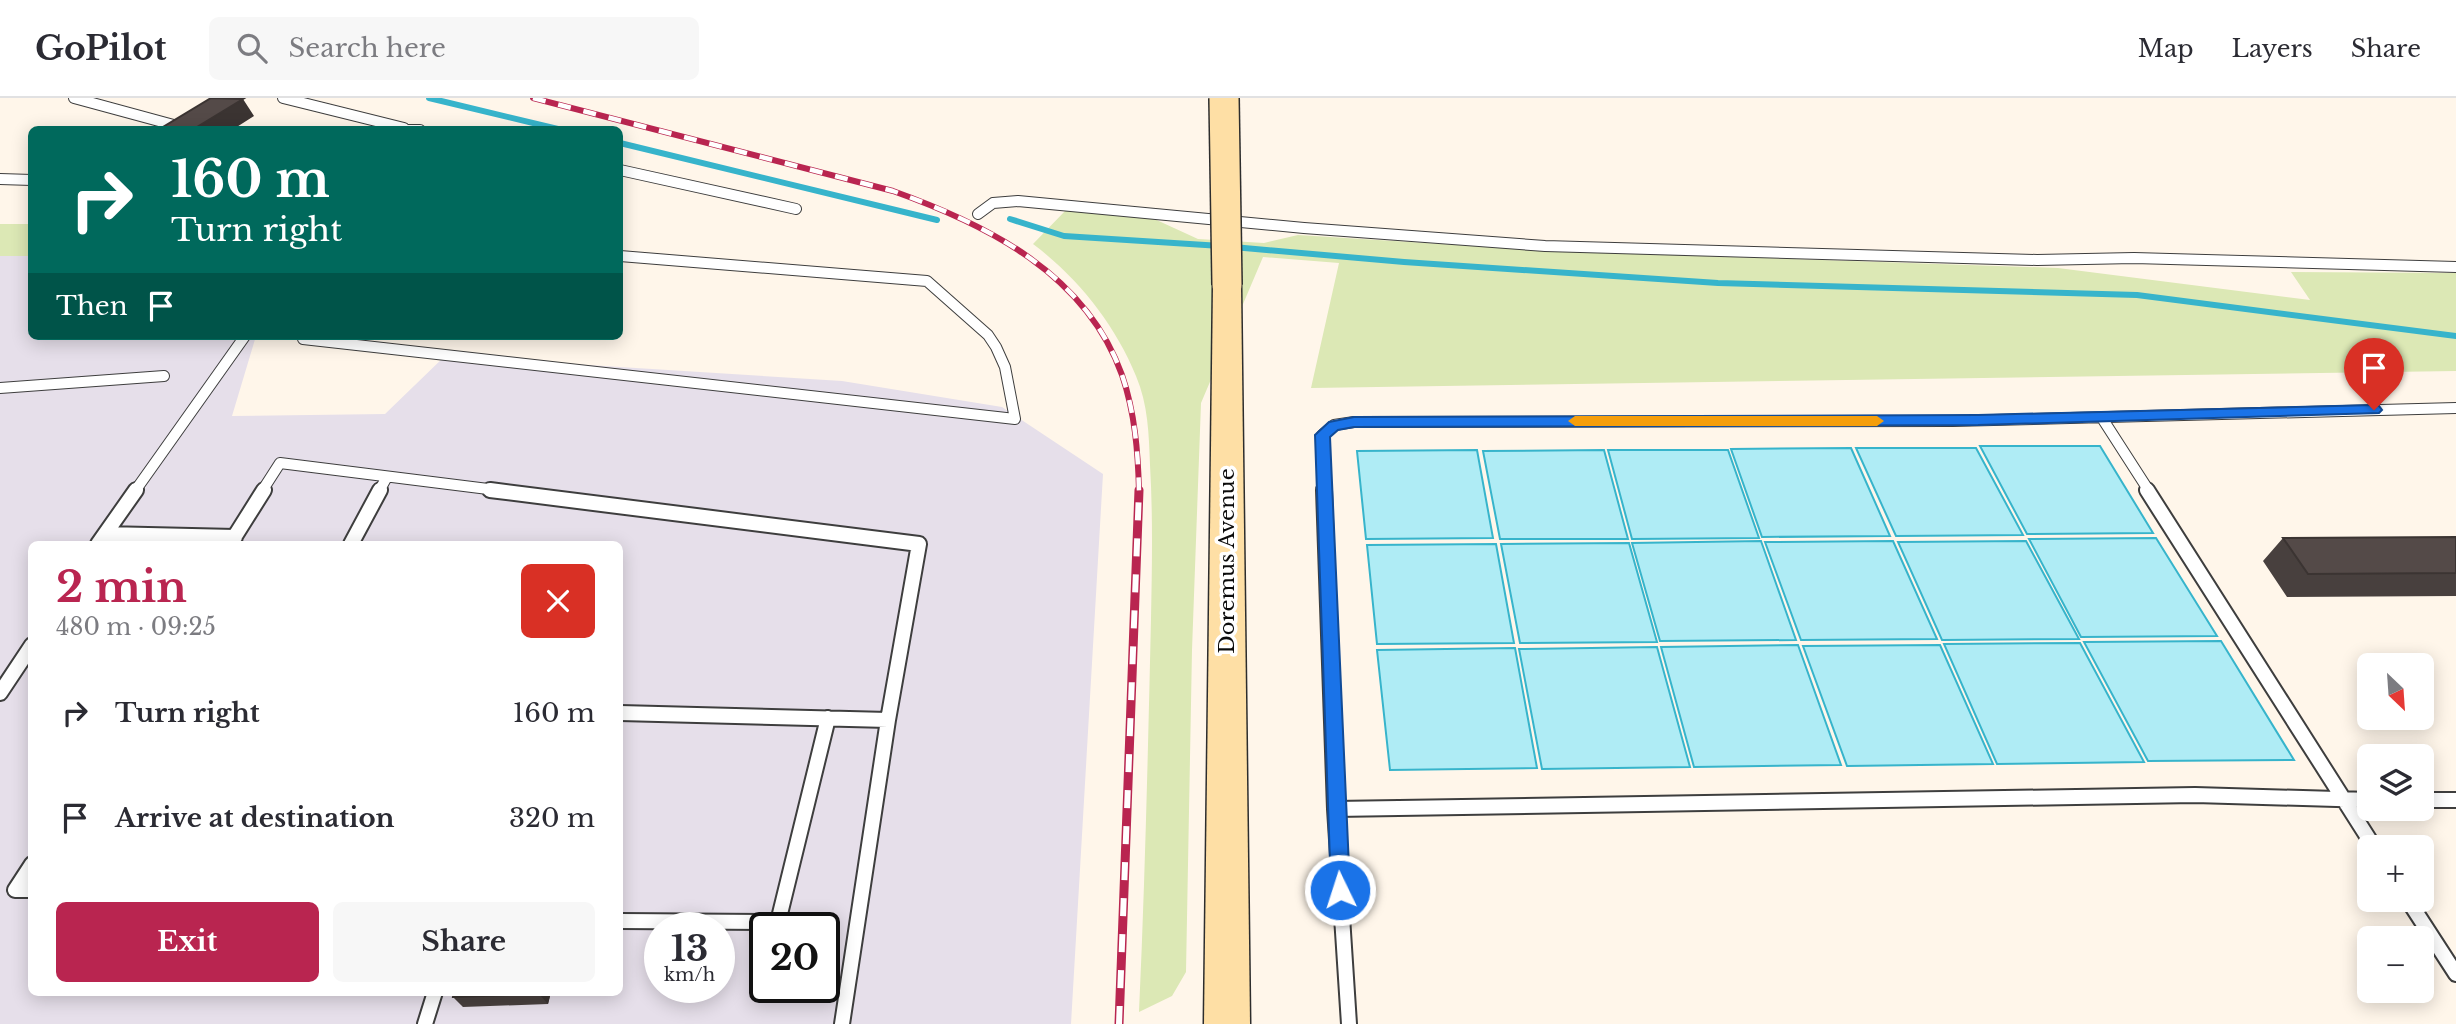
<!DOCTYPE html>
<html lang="en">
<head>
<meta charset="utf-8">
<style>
  body { margin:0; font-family:"Libre Baskerville",serif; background:#f7f7f7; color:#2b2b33; height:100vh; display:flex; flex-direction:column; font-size:26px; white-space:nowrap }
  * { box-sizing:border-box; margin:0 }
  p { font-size:23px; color:#7c7c81 }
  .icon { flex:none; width:38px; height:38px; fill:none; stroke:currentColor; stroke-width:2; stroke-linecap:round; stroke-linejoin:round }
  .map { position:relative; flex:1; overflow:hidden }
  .details { position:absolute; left:28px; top:443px; width:595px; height:455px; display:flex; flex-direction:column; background:#fff; border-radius:10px; box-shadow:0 4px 18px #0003 }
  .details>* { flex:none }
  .hud { position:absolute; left:28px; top:28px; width:595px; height:214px; border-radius:10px; box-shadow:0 4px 18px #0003; background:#00695c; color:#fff; overflow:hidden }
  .needle { width:46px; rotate:155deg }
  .tools { position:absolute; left:2357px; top:555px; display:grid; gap:14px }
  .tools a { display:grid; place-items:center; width:77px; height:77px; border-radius:10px; background:#fff; box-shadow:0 4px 18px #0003; font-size:35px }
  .speed { position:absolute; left:644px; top:814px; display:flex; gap:14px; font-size:35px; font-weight:700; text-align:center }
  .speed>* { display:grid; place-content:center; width:91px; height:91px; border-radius:50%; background:#fff; box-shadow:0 4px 18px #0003; line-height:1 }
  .speed small { font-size:18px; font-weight:400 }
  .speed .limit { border:4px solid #111; border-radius:10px; background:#fff; color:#111 }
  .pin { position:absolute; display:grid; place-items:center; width:60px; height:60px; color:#fff; margin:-72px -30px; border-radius:50% 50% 50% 0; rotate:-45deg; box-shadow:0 0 7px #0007 }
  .pin .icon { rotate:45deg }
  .me { position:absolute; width:77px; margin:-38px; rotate:356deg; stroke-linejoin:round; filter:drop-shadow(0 0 5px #0008) }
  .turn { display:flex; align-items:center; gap:24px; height:147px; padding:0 28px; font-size:32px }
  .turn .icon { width:91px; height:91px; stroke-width:2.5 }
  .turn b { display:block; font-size:49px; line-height:60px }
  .then { display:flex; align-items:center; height:66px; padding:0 28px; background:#0003; gap:14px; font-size:26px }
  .round { display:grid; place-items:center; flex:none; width:74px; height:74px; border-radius:10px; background:#f7f7f7 }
  .headline { display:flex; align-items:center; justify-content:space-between; height:119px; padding:0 28px }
  h1 { font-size:42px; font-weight:700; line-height:52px; color:#b92550 }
  .button { display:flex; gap:14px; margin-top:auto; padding:14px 28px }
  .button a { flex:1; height:80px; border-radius:10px; background:#b92550; color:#fff; font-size:28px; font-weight:700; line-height:80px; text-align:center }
  .button a+a { background:#f7f7f7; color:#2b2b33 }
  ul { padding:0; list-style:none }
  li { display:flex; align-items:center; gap:21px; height:105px; padding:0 28px }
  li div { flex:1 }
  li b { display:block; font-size:26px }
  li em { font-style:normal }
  header { display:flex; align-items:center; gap:42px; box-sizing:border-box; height:98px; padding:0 35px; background:#fff; border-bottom:2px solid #e1e1e2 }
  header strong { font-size:33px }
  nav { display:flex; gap:38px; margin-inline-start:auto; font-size:24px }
  .search { width:490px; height:63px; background:#f7f7f7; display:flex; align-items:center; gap:18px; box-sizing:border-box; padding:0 24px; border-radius:10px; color:#7c7c81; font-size:26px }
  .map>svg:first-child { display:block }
  .industrial { fill:#e6dfea; fill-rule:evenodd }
  .green { fill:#dce8b5 }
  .water { fill:#afecf5; stroke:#37b4cb; stroke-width:2 }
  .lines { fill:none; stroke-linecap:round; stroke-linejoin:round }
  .stream { stroke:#37b4cb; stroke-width:6 }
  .lane-far1-casing { stroke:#3e3e3e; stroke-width:12 }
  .lane-casing { stroke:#3e3e3e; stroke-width:18 }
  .secondary-casing { stroke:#2d2d2d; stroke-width:3 }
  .lane-far1 { stroke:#fff; stroke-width:10 }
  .lane { stroke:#fff; stroke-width:14 }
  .secondary { fill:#fedfa5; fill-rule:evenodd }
  .rail-far1-casing { stroke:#b92550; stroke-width:6 }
  .rail-casing { stroke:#b92550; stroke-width:9 }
  .rail-far1 { stroke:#fff; stroke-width:4.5; stroke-dasharray:13; stroke-linecap:butt }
  .rail { stroke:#fff; stroke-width:6; stroke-dasharray:18; stroke-linecap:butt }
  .secondary-bridge-casing { stroke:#2d2d2d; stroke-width:32; stroke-linecap:butt }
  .secondary-bridge { stroke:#fedfa5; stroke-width:29 }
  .wall { fill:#48403e }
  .shaded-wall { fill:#3b3432 }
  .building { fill:#544a48; stroke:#3b3432; stroke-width:2 }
  .route { fill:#1a73e8; stroke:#114b97; stroke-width:2 }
  .slow { fill:#f59e0b }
  .labels { text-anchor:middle; stroke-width:7; stroke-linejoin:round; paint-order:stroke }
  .street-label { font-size:21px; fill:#0b0b0b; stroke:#fff }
</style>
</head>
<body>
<header>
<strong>GoPilot</strong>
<div class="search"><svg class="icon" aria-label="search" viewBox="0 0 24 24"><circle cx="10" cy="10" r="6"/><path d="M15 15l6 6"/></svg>Search here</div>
<nav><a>Map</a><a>Layers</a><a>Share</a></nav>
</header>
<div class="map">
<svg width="2456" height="926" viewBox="0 0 2456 926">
  <rect width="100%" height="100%" fill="#fff6ea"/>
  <path class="industrial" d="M0,158H31L32,238H256L232,318L385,316L445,258L842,283L1002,309L1103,376L1071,926H0ZM32,446H620V894H32ZM660,830H719V889H660ZM765,830H824V889H765Z"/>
  <path class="green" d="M1066,112L1150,119L1198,141L1264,145L1298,137L1555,153L2058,170L2310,202L2291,174L2456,175V273L1311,290L1339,165L1263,159L1201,305L1192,552L1186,874L1172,898L1139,914C1145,783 1148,652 1151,521C1152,469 1153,418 1150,367C1149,337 1148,306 1136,278C1115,226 1077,179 1033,146Z
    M0,126H31V158H0Z"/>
  <path class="water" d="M1980,348H2100L2153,435L2027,436Z
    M1851,350L1890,438L1762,439L1731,351Z
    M1856,350H1976L2023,437L1896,438Z
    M1477,352L1493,440L1366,441L1357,353Z
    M1604,352L1628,441H1500L1483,353Z
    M1608,352H1728L1759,440L1632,441Z
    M2156,440L2217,538L2081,539L2029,441Z
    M1761,443L1796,542L1660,543L1632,445Z
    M1893,443L1937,541L1801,542L1765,444Z
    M2026,443L2079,541L1942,542L1898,444Z
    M1629,445L1657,544L1520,545L1501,446Z
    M1496,446L1514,545L1377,546L1367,447Z
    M2221,543L2294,662L2148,663L2084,544Z
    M2080,545L2144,664L1997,666L1944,546Z
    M1798,547L1841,667L1694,669L1661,549Z
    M1940,547L1993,666L1847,668L1803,548Z
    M1657,549L1690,669L1542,671L1519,551Z
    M1515,550L1537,670L1390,672L1377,552Z"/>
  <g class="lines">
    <path class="stream" d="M429,0L562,32
      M620,45L937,122
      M1010,121L1064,138L1221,148
      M1233,149L1404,164L1718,185L2137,197L2456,238"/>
    <defs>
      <path id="lane-far1" d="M74,0L192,32
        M283,0L404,30
        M403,32H420
        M620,72L796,111
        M0,81L32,82
        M978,116L993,105L1018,103L1304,130L1545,148L2037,162L2134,160L2456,169
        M306,238L303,241L1015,321L1005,269L996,249L988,237L927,183L620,158
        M0,290L164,278
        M2102,320L2149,393
        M135,393L245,238
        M262,393L280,365L504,393
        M379,393L387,379
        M1324,393L1322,337L1334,327L1354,324L1953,323L2456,310"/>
      <path id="lane" d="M490,392L919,446L888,622L620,615
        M1324,392L1335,711L1349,926
        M2147,392L2374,749
        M105,436L235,439
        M98,446L136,392
        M230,446L264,392
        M351,446L380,392
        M0,595L32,547
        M2422,702H2456
        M1335,711L2195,697L2370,702
        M32,766L15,792H32
        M2408,802L2456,876
        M620,823L778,824L828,620
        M425,926L435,894
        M842,926L888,622"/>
      <path id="secondary" d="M1227,178L1237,181L1241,187L1250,926H1204L1213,187L1217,181Z"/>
    </defs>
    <use href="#lane-far1" class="lane-far1-casing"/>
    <use href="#lane" class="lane-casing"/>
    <use href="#secondary" class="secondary-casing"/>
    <use href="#lane-far1" class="lane-far1"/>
    <use href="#lane" class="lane"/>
    <use href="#secondary" class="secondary"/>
    <defs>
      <path id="rail-far1" d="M533,0L893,93C988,127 1086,176 1122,277C1135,315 1138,354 1139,393"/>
      <path id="rail" d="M1119,926L1139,392"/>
    </defs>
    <use href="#rail-far1" class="rail-far1-casing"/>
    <use href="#rail" class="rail-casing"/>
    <use href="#rail-far1" class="rail-far1"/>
    <use href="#rail" class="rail"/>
    <defs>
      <path id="secondary-bridge" d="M1224,0L1227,187"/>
    </defs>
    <use href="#secondary-bridge" class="secondary-bridge-casing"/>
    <use href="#secondary-bridge" class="secondary-bridge"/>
  </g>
  <path class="wall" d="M2456,439V498L2287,499L2263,463L2283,440Z
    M551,894L548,906L463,909L453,899Z"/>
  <path class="shaded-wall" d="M243,1L254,18L232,32H192Z
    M539,894H551L548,906L539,896Z"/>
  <path class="building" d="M211,0L243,1L192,32H158Z
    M2456,439V475L2308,476L2283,440Z
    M454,894H539V896L453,899Z"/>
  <path class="route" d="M2374,307L2379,308L2382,312L2379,315L1978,327L1354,329L1338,332L1330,339L1350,792L1347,798L1340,800L1333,798L1331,792L1315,337L1329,324L1354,319L1978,317Z"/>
  <path class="slow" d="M1575,318H1877L1884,323L1877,328H1575L1568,323Z"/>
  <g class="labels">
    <g class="street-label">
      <text transform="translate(1227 463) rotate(-90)" y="7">Doremus Avenue</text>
    </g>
  </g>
</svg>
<div class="tools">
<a><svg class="needle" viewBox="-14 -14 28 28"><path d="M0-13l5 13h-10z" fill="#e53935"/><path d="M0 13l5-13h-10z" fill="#7c7c81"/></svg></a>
<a><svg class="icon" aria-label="layers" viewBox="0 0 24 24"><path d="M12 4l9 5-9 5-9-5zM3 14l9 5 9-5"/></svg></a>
<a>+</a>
<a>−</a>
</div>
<div class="speed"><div>13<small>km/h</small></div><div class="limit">20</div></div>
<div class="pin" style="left:2374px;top:312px;background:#d93025"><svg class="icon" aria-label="arrive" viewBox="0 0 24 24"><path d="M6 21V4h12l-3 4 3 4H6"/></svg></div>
<svg class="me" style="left:1340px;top:792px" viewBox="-20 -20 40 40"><circle r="17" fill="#1a73e8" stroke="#fff" stroke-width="3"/><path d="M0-11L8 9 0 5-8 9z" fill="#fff"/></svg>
<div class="hud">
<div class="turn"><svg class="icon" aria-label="right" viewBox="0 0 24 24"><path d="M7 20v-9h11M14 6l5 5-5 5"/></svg><div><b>160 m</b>Turn right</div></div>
<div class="then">Then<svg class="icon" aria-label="arrive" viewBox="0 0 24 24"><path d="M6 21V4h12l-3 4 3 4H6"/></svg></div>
</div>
<section class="details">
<div class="headline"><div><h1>2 min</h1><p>480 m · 09:25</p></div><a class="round" style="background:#d93025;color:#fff"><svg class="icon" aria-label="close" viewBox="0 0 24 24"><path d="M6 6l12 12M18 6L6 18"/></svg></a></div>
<ul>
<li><svg class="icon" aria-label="right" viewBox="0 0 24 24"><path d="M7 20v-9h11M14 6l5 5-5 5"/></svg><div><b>Turn right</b></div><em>160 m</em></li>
<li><svg class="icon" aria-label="arrive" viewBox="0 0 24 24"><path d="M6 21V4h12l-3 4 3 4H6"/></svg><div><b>Arrive at destination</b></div><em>320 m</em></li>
</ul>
<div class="button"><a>Exit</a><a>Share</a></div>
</section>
</div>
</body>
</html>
